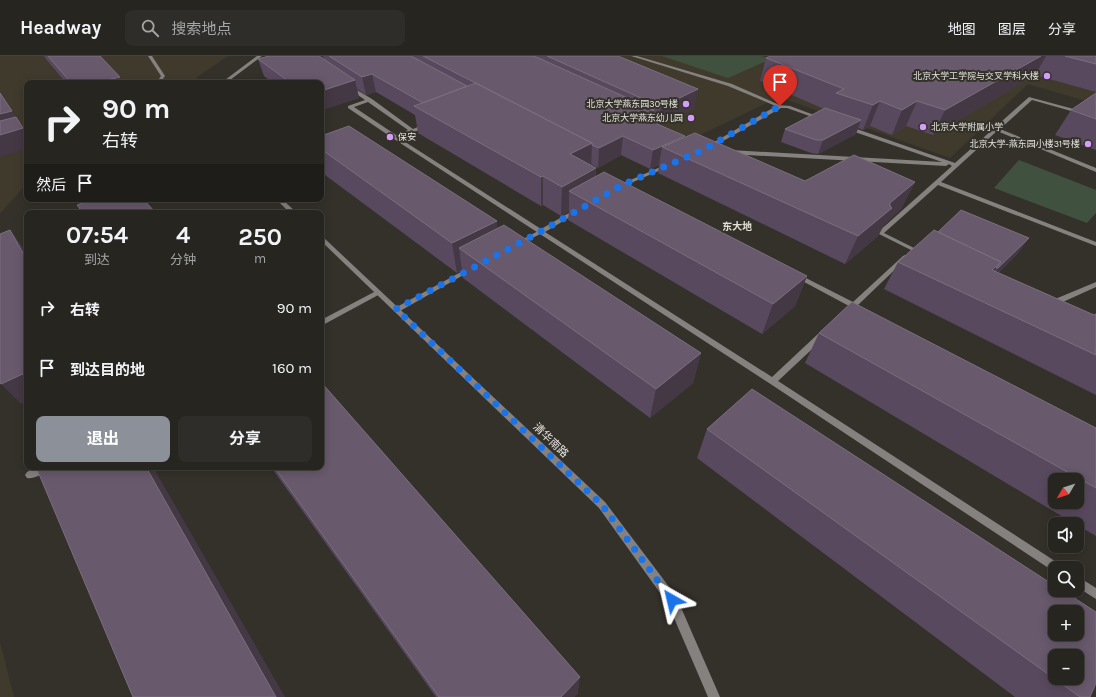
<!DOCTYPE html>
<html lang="zh">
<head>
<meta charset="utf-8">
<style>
  body { margin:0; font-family:Karla,"Noto Sans SC",sans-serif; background:#2f2d29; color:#f1f3f6; height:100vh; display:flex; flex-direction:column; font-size:15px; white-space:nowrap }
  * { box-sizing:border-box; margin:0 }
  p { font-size:13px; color:#a4a5a5 }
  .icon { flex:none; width:22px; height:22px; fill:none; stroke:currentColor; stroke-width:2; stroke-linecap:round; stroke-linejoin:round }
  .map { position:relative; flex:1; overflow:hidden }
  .side { position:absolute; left:24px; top:154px; width:300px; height:260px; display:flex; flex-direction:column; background:#272520; border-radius:8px; box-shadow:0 2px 10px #0003,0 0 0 1px #43423e }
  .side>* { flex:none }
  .top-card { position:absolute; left:24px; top:24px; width:300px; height:122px; border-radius:8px; box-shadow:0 2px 10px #0003,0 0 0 1px #43423e; background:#272520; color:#f1f3f6; overflow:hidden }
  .needle { width:26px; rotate:231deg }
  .controls { position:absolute; left:1048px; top:417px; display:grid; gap:8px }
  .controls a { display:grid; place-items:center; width:36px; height:36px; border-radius:8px; background:#272520; box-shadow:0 2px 10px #0003,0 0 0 1px #43423e; font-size:20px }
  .pin { position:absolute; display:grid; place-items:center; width:34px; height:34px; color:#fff; margin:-41px -17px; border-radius:50% 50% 50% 0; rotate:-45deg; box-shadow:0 0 4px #0007 }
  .pin .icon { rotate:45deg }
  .me { position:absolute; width:44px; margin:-22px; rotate:323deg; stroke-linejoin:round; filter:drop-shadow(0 0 3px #0008) }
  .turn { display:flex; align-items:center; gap:14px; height:84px; padding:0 12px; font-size:18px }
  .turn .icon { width:52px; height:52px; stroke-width:2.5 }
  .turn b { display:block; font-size:28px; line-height:34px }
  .then { display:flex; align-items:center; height:38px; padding:0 12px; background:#0003; gap:8px; font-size:15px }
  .eta { display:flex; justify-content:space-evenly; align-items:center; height:68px; text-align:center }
  .eta b { font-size:24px; font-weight:700; line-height:28px }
  .cta { display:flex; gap:8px; margin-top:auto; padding:8px 12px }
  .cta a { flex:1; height:46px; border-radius:8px; background:#8c9099; color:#fff; font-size:16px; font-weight:700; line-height:46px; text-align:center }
  .cta a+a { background:#2f2d29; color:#f1f3f6 }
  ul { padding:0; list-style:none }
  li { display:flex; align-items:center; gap:12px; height:60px; padding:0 12px }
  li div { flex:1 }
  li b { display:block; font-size:15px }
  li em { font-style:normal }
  header { display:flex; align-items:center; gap:24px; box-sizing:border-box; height:56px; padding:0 20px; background:#272520; border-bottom:1px solid #43423e }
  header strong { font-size:19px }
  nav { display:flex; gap:22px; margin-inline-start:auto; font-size:14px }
  .search { width:280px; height:36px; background:#2f2d29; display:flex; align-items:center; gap:10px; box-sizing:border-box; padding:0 14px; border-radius:8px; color:#a4a5a5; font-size:15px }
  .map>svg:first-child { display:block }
  .built { fill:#403a2d }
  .green { fill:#40523f }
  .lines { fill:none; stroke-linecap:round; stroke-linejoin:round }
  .service { fill:#85817f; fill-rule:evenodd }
  .minor { fill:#85817f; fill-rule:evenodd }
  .tertiary { fill:#85817f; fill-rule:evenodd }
  .wall { fill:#59495f; fill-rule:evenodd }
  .shaded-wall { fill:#443844 }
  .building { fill:#68596c; stroke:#7b6f7e; fill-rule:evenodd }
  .route { stroke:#1a73e8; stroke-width:7; stroke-dasharray:0 12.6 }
  .poi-dot { fill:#d49cfb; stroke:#34312a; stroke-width:1.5 }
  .labels { text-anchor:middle; stroke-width:4; stroke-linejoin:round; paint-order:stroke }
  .far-poi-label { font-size:9px; fill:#e5e4df; stroke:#34312a; text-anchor:end }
  .far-neighbourhood-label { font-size:10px; font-weight:bold; fill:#e2dfd6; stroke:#34312a }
  .street-label { font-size:11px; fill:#e5e4df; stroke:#34312a }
</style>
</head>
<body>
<header>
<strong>Headway</strong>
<div class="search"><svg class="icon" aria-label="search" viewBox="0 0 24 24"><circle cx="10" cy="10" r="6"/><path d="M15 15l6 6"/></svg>搜索地点</div>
<nav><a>地图</a><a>图层</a><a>分享</a></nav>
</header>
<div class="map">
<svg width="1096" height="641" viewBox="0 0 1096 641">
  <rect width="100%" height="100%" fill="#34312a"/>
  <path class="built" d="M0,0H228L200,19L191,27H27V127L0,158Z
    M514,0H1096V48L1028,28L950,102L779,41L692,83Z
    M0,586L14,641H0Z"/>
  <path class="green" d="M662,0H761L771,3L728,22Z
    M1019,104L1096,134V157L1087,167L994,132Z"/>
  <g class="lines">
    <path class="service" d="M148,0H152L165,20L160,27H156L161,20Z
      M350,30L372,43L413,73L425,68H429V70L399,82L541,173L576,153H580V155L545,176L772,321L819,277H825L826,279L825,281L778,325L1061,509L1062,512H1055V516L1053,515L769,327L394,83L348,52V50L365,44L348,32V31ZM368,46L408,74L396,79L354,51Z
      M1029,41L1096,59V62L1032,44L1000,73L1096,112V116L997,75L941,126L1096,186V190L938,129L884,177L924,197L921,199L877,177L952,110L949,108L946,110L730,98L727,96L730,94L942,106L846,73L845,72L848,70L955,107Z
      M778,49L790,50L822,62L818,63L787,52H781L709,93L704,92Z
      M665,109L670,110L624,130L619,129Z
      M905,199L907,200V202L858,249L864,253L860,255L854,253L848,254L847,252L849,250L793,220L794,218H798L853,246L903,200Z
      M1096,226V231L1054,250H1051L1047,248L1048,246Z
      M376,235H380L382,237L321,270V264Z
      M36,411H49C45,417 33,424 27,422L25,419L27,416Z
      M1077,520L1096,532V543L1077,531Z"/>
    <path class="minor" d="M631,0H637L732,28L782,50L778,51L728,30Z
      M540,174L543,176L542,177L519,189H515L514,188Z
      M472,210L475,212L474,213L400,255H397L393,253Z"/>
    <path class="tertiary" d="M257,0H262L226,27H221Z
      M276,143H282L297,157H290Z
      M321,180L323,181L605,446L676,540L720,641H708L668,548L599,452L321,185Z"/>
  </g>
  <path class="wall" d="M44,0H100L124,27H66L46,3Z
    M269,0H618L695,52L660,69L685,81L805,125L915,126L901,153L884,169L878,180L845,208L658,117L659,109L650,113L621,99L598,112L591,108V109L596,112V120L807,220L795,250L762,278L568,164L569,155L561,160L543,149L541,150L418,77L415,59L376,36L366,39L357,33L359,42L321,54V27H273L264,20L258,3Z
    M771,0H1096V36L1035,19L933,79L906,70L892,79L870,70L863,74L858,72L856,78L818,98L811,97L781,86L785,73L824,53L760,25L766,2Z
    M1096,37V94L1055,79L1071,54Z
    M321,80L497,165V173L701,297L693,327L650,362L463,222L462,214L457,217L321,116Z
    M1029,182L1018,197L998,217L1094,259L1096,258V339L884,233L898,206Z
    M819,277L1096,372V480L1077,469V468H1075L805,307ZM1055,424H1077V446H1055Z
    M707,373L1090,641H1015L697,402Z
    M271,411H321L578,637L574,641H436Z"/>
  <path class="shaded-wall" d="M318,0H323L327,13Z
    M1041,0H1046L1035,19L933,79L945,54Z
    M372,18L376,36L366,39L362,21Z
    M120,21L124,27H95Z
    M355,24L359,42L321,54V35Z
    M698,33L695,52L658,70L661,51Z
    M880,45L870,70L863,74L873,49Z
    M917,45L906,70L892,79L902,54Z
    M654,54L651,73L641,61Z
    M12,55L27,78V93L0,101V58Z
    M861,64L856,78L818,98L823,84Z
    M623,80L621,99L598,112L599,92Z
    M685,80L682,100L662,91L659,109L650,113L653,94Z
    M592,87L591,115L596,112L595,141L569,135V155L561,160L562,131L570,98Z
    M543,120V149L541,150V121Z
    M915,126L901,153L884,169L878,180L845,208L858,180L890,147Z
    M497,165L499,194L459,192L462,214L457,217L452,187Z
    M10,174L27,196V204Z
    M1029,182L1018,197L988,227L998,212Z
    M1001,206L982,233L992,214Z
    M807,220L795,250L762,278L773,248Z
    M701,297L693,327L650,362L656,333Z
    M27,316V345L21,348L1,328Z
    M146,411H153L285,641H276Z
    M580,621L578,637L574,641H561Z"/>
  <path class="building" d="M48,0H100L120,21L95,27H71Z
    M269,0H319L355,24L321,35V27H291L258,3Z
    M329,0H411L467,30L423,47L372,18L362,21Z
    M423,0H534L654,54L641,61L685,80L653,94L623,80L599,92L592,89V87Z
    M547,0H618L698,33L661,51Z
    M771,0H1041L945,54L917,45L902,54L880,45L873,49L836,37L844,33L766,2Z
    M1065,0H1096V8Z
    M476,27L592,87L570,98L596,112L562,131L543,120L541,121L414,50Z
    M0,37L12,55L0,58Z
    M1096,37V63L1071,54Z
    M825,52L861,64L823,84H816L785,73Z
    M16,61L23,72L0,79V65Z
    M349,70L497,165L452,187L321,93V80Z
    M695,77L805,125L854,99L915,126L890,147V150L892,152L858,180L662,91Z
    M604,116L807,220L773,248L569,135Z
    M93,143H143L156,157H83L77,149Z
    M961,154L1029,182L998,212H996L1001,206L938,176Z
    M504,169L701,297L656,333L459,192Z
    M10,174L27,204V316L1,328L0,326V178Z
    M934,174L1001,206L992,214L1094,259L1096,258V299L898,206Z
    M852,246L1096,372V432L819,277Z
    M321,326L580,621L561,641H439L274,411H321Z
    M752,333L1055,530V534H1062L1096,556V627L1090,641H1080L707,373ZM1055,556H1077V578H1055ZM1055,600H1077V622H1055Z
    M36,411H146L276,641H133Z"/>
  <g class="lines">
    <path class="route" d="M672,544L602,449L396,253L540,176L622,129L703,94L780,50"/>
  </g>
  <g class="poi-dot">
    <circle cx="1047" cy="20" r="4"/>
    <circle cx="686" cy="48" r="4"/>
    <circle cx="691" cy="62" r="4"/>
    <circle cx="923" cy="71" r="4"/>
    <circle cx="390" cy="81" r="4"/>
    <circle cx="1088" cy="88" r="4"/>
  </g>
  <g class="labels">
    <g class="far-poi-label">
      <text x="1039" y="23">北京大学工学院与交叉学科大楼</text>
      <text x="678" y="51">北京大学燕东园30号楼</text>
      <text x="683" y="65">北京大学燕东幼儿园</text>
      <text x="931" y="74" text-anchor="start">北京大学附属小学</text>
      <text x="398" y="84" text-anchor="start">保安</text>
      <text x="1080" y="91">北京大学-燕东园小楼31号楼</text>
    </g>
    <g class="far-neighbourhood-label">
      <text x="737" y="174">东大地</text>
    </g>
    <g class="street-label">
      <text transform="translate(551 384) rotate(44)" y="4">清华南路</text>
    </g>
  </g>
</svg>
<div class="controls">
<a><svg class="needle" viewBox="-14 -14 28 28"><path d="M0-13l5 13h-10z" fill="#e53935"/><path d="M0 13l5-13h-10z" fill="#a4a5a5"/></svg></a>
<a><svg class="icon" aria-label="sound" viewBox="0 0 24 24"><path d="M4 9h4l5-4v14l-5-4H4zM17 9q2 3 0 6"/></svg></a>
<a><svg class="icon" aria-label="search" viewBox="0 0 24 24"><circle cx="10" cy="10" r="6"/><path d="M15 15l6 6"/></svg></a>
<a>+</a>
<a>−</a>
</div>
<div class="pin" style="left:780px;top:50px;background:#d93025"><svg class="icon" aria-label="arrive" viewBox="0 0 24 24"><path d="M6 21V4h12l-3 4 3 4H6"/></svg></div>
<svg class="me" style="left:672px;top:544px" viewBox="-20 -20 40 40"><path d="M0-17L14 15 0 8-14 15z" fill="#1a73e8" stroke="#fff" stroke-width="4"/></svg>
<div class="top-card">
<div class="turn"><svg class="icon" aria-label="right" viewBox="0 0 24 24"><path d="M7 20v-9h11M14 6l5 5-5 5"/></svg><div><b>90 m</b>右转</div></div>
<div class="then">然后<svg class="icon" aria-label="arrive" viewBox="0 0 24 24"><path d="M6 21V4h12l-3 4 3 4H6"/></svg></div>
</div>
<section class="side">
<div class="eta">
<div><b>07:54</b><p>到达</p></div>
<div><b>4</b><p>分钟</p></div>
<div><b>250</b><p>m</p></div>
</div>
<ul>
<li><svg class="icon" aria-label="right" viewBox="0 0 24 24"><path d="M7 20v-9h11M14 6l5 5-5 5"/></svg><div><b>右转</b></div><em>90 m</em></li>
<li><svg class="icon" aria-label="arrive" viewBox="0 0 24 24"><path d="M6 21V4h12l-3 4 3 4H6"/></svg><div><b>到达目的地</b></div><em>160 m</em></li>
</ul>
<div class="cta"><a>退出</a><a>分享</a></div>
</section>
</div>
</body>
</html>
